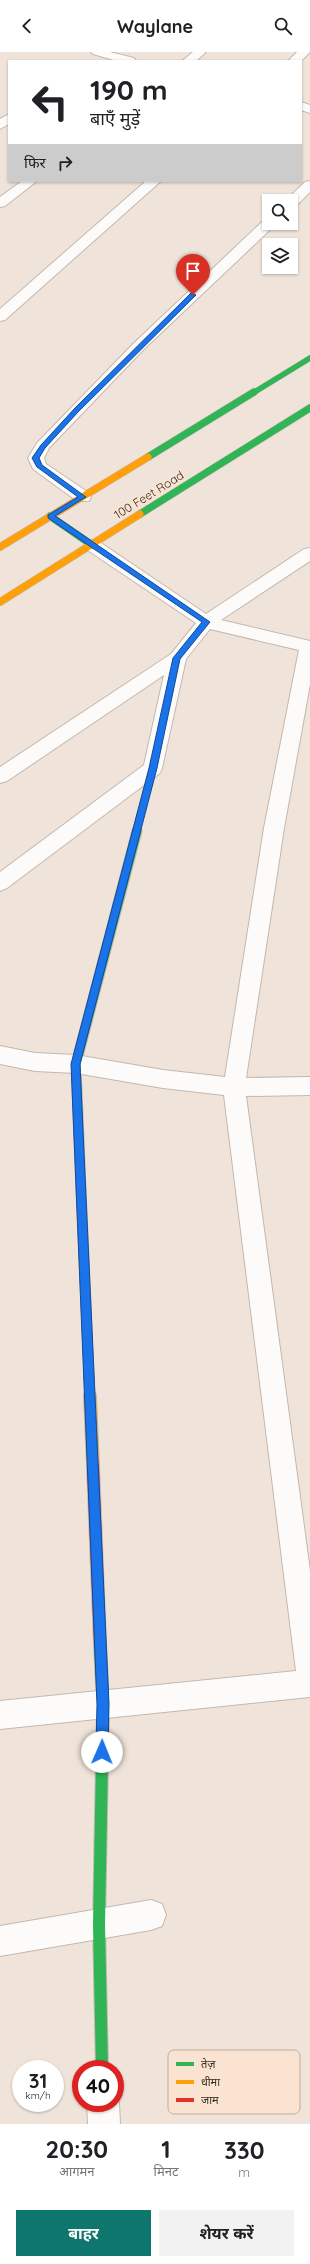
<!DOCTYPE html>
<html lang="hi">
<head>
<meta charset="utf-8">
<style>
  body { margin:0; font-family:Quicksand,"Noto Sans Devanagari",sans-serif; background:#f2f2f2; color:#202124; height:100vh; display:flex; flex-direction:column; font-size:15px; white-space:nowrap }
  * { box-sizing:border-box; margin:0 }
  p { font-size:13px; color:#757577 }
  .icon { flex:none; width:22px; height:22px; fill:none; stroke:currentColor; stroke-width:2; stroke-linecap:round; stroke-linejoin:round }
  .map { position:relative; height:2072px; overflow:hidden }
  .details { display:flex; flex-direction:column; background:#fff; flex:1 }
  .details>* { flex:none }
  .top-card { position:absolute; left:8px; top:8px; width:294px; height:122px; border-radius:0px; box-shadow:0 1px 3px #0004; background:#fff; color:#202124; overflow:hidden }
  .tools { position:absolute; left:262px; top:142px; display:grid; gap:8px }
  .tools a { display:grid; place-items:center; width:36px; height:36px; border-radius:0px; background:#fff; box-shadow:0 1px 3px #0004; font-size:20px }
  .speed { position:absolute; left:12px; top:2008px; display:flex; gap:8px; font-size:20px; font-weight:700; text-align:center }
  .speed>* { display:grid; place-content:center; width:52px; height:52px; border-radius:50%; background:#fff; box-shadow:0 1px 3px #0004; line-height:1 }
  .speed small { font-size:10px; font-weight:400 }
  .speed .limit { border:6px solid #d22; background:#fff; color:#111 }
  .pin { position:absolute; display:grid; place-items:center; width:34px; height:34px; color:#fff; margin:-41px -17px; border-radius:50% 50% 50% 0; rotate:-45deg; box-shadow:0 0 4px #0007 }
  .pin .icon { rotate:45deg }
  .me { position:absolute; width:44px; margin:-22px; rotate:1deg; stroke-linejoin:round; filter:drop-shadow(0 0 3px #0008) }
  .turn { display:flex; align-items:center; gap:14px; height:84px; padding:0 16px; font-size:18px }
  .turn .icon { width:52px; height:52px; stroke-width:2.5 }
  .turn b { display:block; font-size:28px; line-height:34px }
  .then { display:flex; align-items:center; height:38px; padding:0 16px; background:#0003; gap:8px; font-size:15px }
  .eta { display:flex; justify-content:space-evenly; align-items:center; height:68px; text-align:center }
  .eta b { font-size:24px; font-weight:700; line-height:28px }
  .cta { display:flex; gap:8px; margin-top:auto; padding:8px 16px }
  .cta a { flex:1; height:46px; border-radius:0px; background:#0f766e; color:#fff; font-size:16px; font-weight:700; line-height:46px; text-align:center }
  .cta a+a { background:#f2f2f2; color:#202124 }
  header { display:flex; justify-content:space-between; align-items:center; height:52px; padding:0 16px; background:#fff; font-size:18px; font-weight:700 }
  .map>svg:first-child { display:block }
  .lines { fill:none; stroke-linecap:round; stroke-linejoin:round }
  .street-casing { stroke:#c2b8b0; stroke-width:2 }
  .fast-far3-casing { stroke:#c2b8b0; stroke-width:6 }
  .fast-far2-casing { stroke:#c2b8b0; stroke-width:8 }
  .fast-far1-casing { stroke:#c2b8b0; stroke-width:11 }
  .fast-casing { stroke:#c2b8b0; stroke-width:14 }
  .slow-far2-casing { stroke:#c2b8b0; stroke-width:8 }
  .slow-far1-casing { stroke:#c2b8b0; stroke-width:11 }
  .slow-casing { stroke:#c2b8b0; stroke-width:14 }
  .jam-casing { stroke:#c2b8b0; stroke-width:14 }
  .street { fill:#fdfbf9; fill-rule:evenodd }
  .fast-far3 { stroke:#30b455; stroke-width:5.5 }
  .fast-far2 { stroke:#30b455; stroke-width:7 }
  .fast-far1 { stroke:#30b455; stroke-width:9 }
  .fast { stroke:#30b455; stroke-width:12 }
  .slow-far2 { stroke:#ff9f0a; stroke-width:7 }
  .slow-far1 { stroke:#ff9f0a; stroke-width:9 }
  .slow { stroke:#ff9f0a; stroke-width:12 }
  .jam { stroke:#e5322d; stroke-width:12 }
  .route { fill:#1a73e8; stroke:#114b97 }
  .labels { text-anchor:middle; stroke-width:4; stroke-linejoin:round; paint-order:stroke }
  .far-street-label { font-size:12px; fill:#352d26; stroke:#fae3d0 }
  .key { fill:#fae3d0; stroke:#bfac9d; stroke-width:1 }
  .key-label { font-size:11px; fill:#352d26 }
</style>
</head>
<body>
<header><svg class="icon" aria-label="back" viewBox="0 0 24 24"><path d="M15 5l-7 7 7 7"/></svg>Waylane<svg class="icon" aria-label="search" viewBox="0 0 24 24"><circle cx="10" cy="10" r="6"/><path d="M15 15l6 6"/></svg></header>
<div class="map">
<svg width="310" height="2072" viewBox="0 0 310 2072">
  <rect width="100%" height="100%" fill="#f0e4da"/>
  <g class="lines">
    <defs>
      <path id="street" d="M91,0H110L134,6L136,9H117L93,2Z
        M193,0H206L196,9H182Z
        M297,0H310L301,9H288Z
        M301,50L310,53V61L301,58Z
        M9,62V72L0,77V67Z
        M22,129H37L5,154L0,155V145Z
        M146,129H161L5,268L0,269V257Z
        M310,129V140L296,154L291,155V149L286,148L305,130Z
        M269,167V171H276L274,174L143,298L49,396L44,406L46,412L89,441L91,445L89,449H77L33,417L28,406L37,391L133,292L264,168Z
        M92,488L98,489L206,562L304,497L310,496V509L221,568L310,589V632L284,776L246,1026L310,1025V1043L246,1044L310,1519V1645L0,1677V1649L296,1619L224,1043L163,1036L76,1021L35,1019L0,1012V994L35,1001L76,1003L163,1018L225,1025L264,776L299,598L210,577L186,607L162,716L160,721L7,836L0,839V820L144,713L164,623L7,729L0,731V715L171,602L196,571L86,497L84,493L86,489Z
        M151,1848L162,1852L166,1863L162,1874L151,1878L0,1904V1874Z
        M115,2041L119,2051L120,2072H88L87,2051H115Z"/>
      <path id="fast-far3" d="M253,341L310,306"/>
      <path id="fast-far2" d="M148,405L254,340
        M140,462L310,356
        M50,464L92,493
        M136,780L153,716"/>
      <path id="fast-far1" d="M81,1137L76,1012L137,779"/>
      <path id="fast" d="M100,1593L103,1653L99,1873L102,2017"/>
      <path id="slow-far2" d="M0,495L148,405
        M0,550L140,462"/>
      <path id="slow-far1" d="M81,1137L90,1345"/>
      <path id="slow" d="M90,1344L93,1414"/>
      <path id="jam" d="M93,1414L100,1593"/>
    </defs>
    <use href="#street" class="street-casing"/>
    <use href="#fast-far3" class="fast-far3-casing"/>
    <use href="#fast-far2" class="fast-far2-casing"/>
    <use href="#fast-far1" class="fast-far1-casing"/>
    <use href="#fast" class="fast-casing"/>
    <use href="#slow-far2" class="slow-far2-casing"/>
    <use href="#slow-far1" class="slow-far1-casing"/>
    <use href="#slow" class="slow-casing"/>
    <use href="#jam" class="jam-casing"/>
    <use href="#street" class="street"/>
    <use href="#fast-far3" class="fast-far3"/>
    <use href="#fast-far2" class="fast-far2"/>
    <use href="#fast-far1" class="fast-far1"/>
    <use href="#fast" class="fast"/>
    <use href="#slow-far2" class="slow-far2"/>
    <use href="#slow-far1" class="slow-far1"/>
    <use href="#slow" class="slow"/>
    <use href="#jam" class="jam"/>
  </g>
  <path class="route" d="M191,241L196,243L79,359L45,396L39,406L42,413L86,445L55,464L210,570L180,607L157,716L80,1012L109,1652L108,1700L106,1704L102,1706L98,1704L96,1700L97,1652L71,1012L149,716L173,606L202,570L48,466V463L78,445L37,415L32,406L41,393L75,356Z"/>
  <g class="labels">
    <g class="far-street-label">
      <text transform="translate(149 443) rotate(-32)" y="4">100 Feet Road</text>
    </g>
  </g>
  <rect x="168" y="1998" width="132" height="64" rx="6" class="key"/>
  <rect x="176" y="2010" width="18" height="4" fill="#30b455"/>
  <rect x="176" y="2028" width="18" height="4" fill="#ff9f0a"/>
  <rect x="176" y="2046" width="18" height="4" fill="#e5322d"/>
  <g class="key-label">
    <text x="201" y="2016">तेज़</text>
    <text x="201" y="2034">धीमा</text>
    <text x="201" y="2052">जाम</text>
  </g>
</svg>
<div class="tools">
<a><svg class="icon" aria-label="search" viewBox="0 0 24 24"><circle cx="10" cy="10" r="6"/><path d="M15 15l6 6"/></svg></a>
<a><svg class="icon" aria-label="layers" viewBox="0 0 24 24"><path d="M12 4l9 5-9 5-9-5zM3 14l9 5 9-5"/></svg></a>
</div>
<div class="speed"><div>31<small>km/h</small></div><div class="limit">40</div></div>
<div class="pin" style="left:193px;top:243px;background:#d93025"><svg class="icon" aria-label="arrive" viewBox="0 0 24 24"><path d="M6 21V4h12l-3 4 3 4H6"/></svg></div>
<svg class="me" style="left:102px;top:1700px" viewBox="-20 -20 40 40"><circle r="19" fill="#fff"/><path d="M0-13L10 11 0 6-10 11z" fill="#1a73e8"/></svg>
<div class="top-card">
<div class="turn"><svg class="icon" aria-label="left" viewBox="0 0 24 24"><path d="M17 20v-9H6M10 6l-5 5 5 5"/></svg><div><b>190 m</b>बाएँ मुड़ें</div></div>
<div class="then">फिर<svg class="icon" aria-label="right" viewBox="0 0 24 24"><path d="M7 20v-9h11M14 6l5 5-5 5"/></svg></div>
</div>
</div>
<section class="details">
<div class="eta">
<div><b>20:30</b><p>आगमन</p></div>
<div><b>1</b><p>मिनट</p></div>
<div><b>330</b><p>m</p></div>
</div>
<div class="cta"><a>बाहर</a><a>शेयर करें</a></div>
</section>
</body>
</html>
